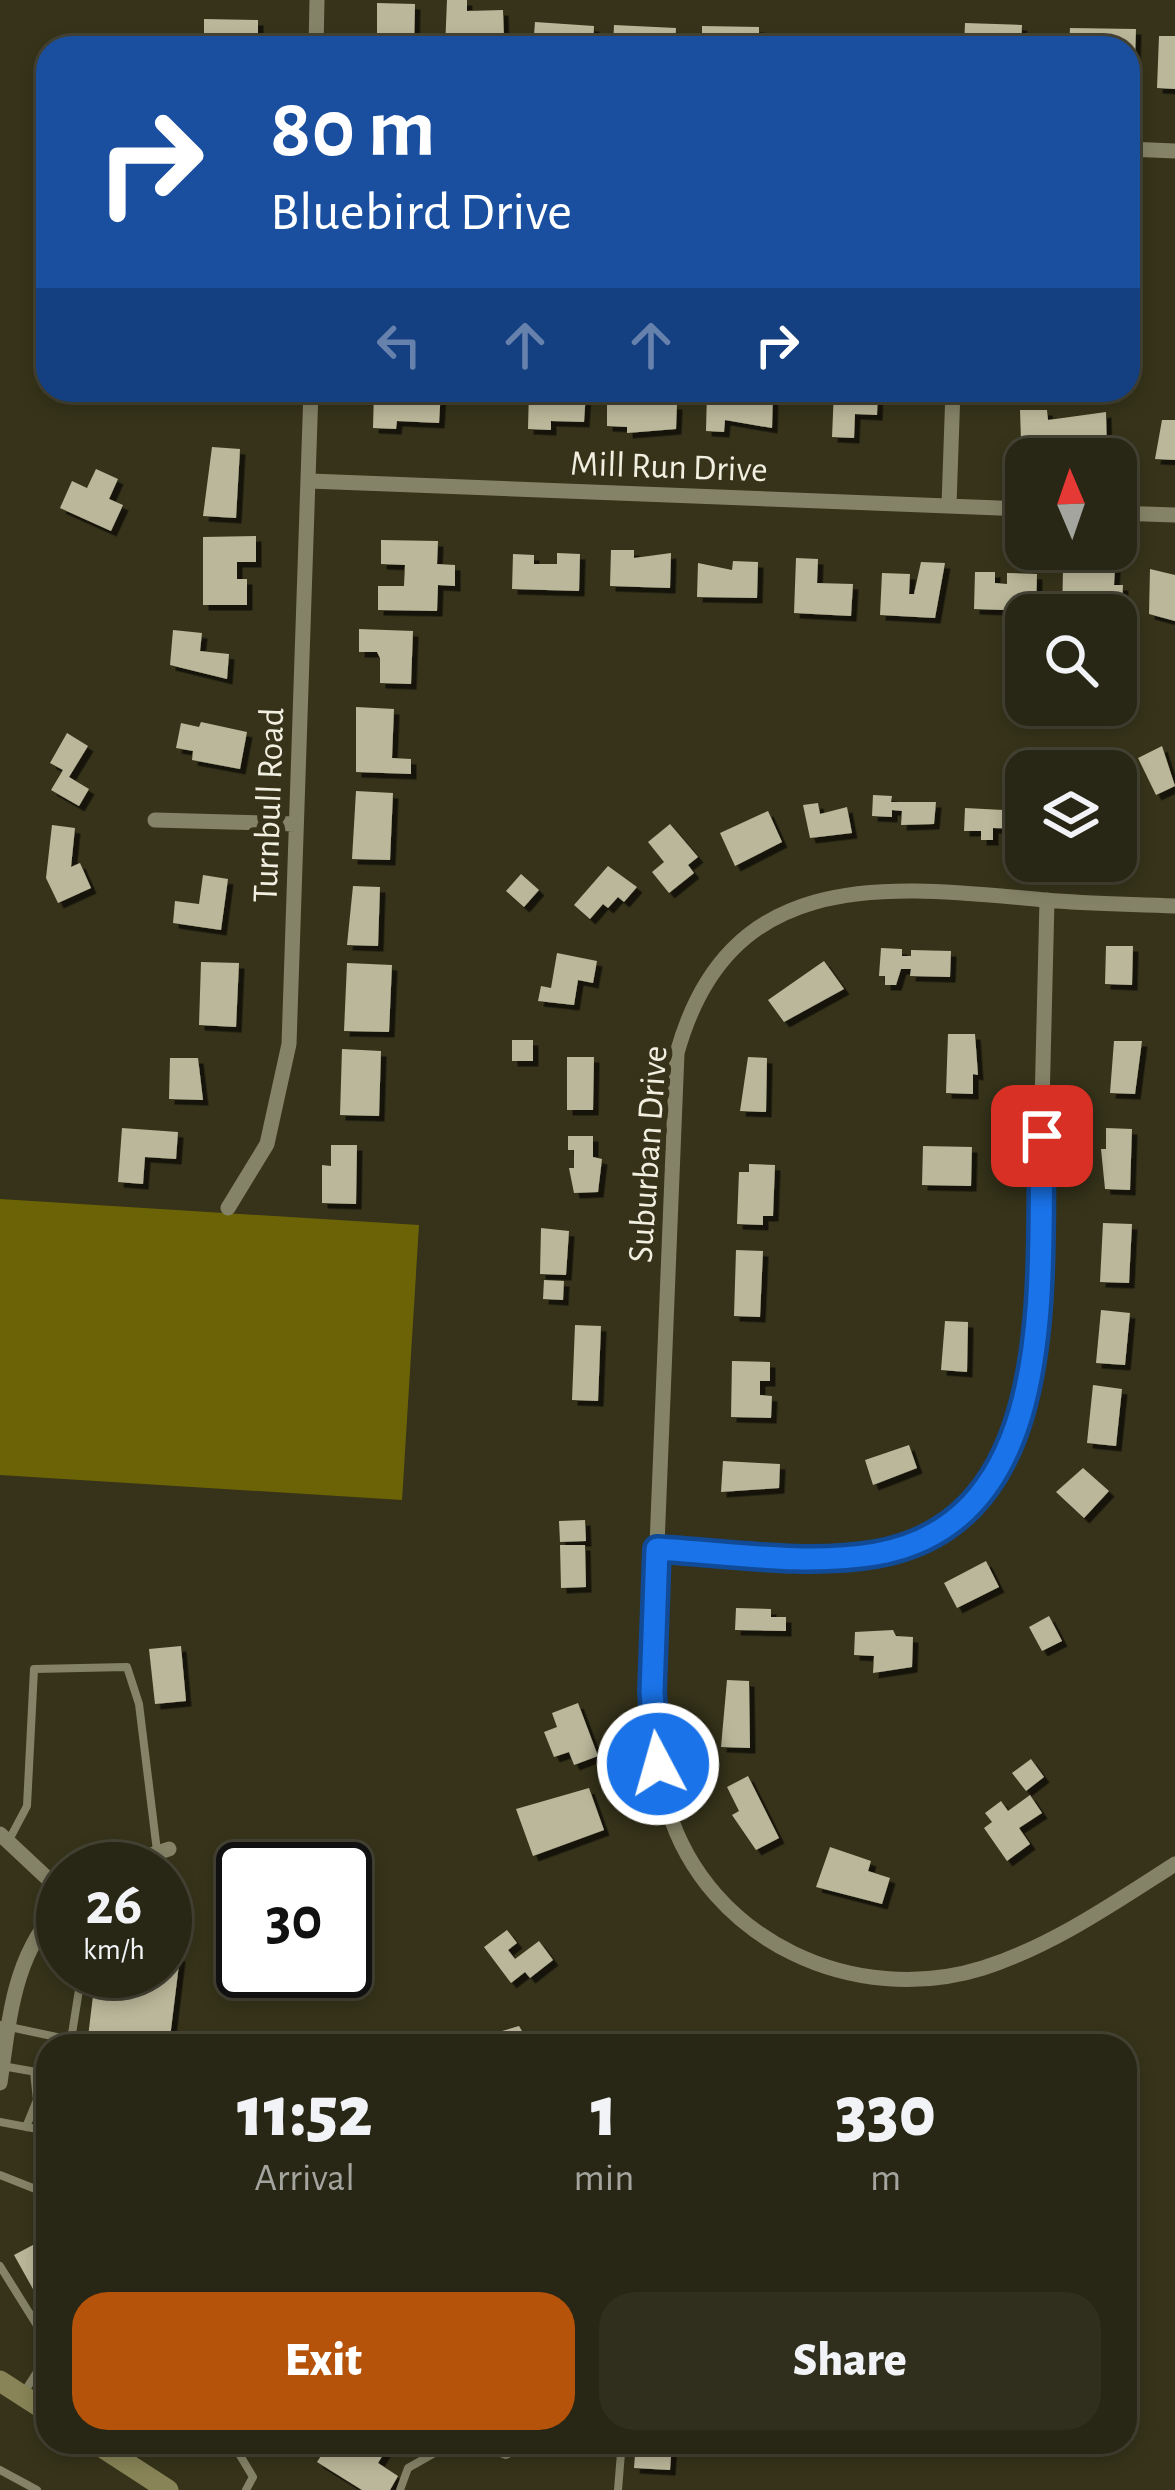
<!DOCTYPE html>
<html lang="en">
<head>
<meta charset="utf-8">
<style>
  body { margin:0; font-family:"Alegreya Sans",sans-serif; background:#302e1d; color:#f1f3f6; height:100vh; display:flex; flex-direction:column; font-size:45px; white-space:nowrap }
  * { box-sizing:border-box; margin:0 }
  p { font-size:39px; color:#a5a5a0 }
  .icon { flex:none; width:66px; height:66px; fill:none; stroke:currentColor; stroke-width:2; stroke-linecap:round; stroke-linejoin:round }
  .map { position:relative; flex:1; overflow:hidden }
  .drawer { position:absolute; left:36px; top:2034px; width:1101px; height:420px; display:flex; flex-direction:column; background:#282614; border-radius:36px; box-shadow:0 6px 18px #0003,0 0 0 3px #444334 }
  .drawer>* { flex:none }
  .guide { position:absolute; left:36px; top:36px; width:1104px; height:366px; border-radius:36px; box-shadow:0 6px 18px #0003,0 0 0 3px #444334; background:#1a4fa0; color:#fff; overflow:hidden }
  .needle { width:78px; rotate:358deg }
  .fabs { position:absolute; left:1005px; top:438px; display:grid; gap:24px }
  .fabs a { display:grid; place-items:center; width:132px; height:132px; border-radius:24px; background:#282614; box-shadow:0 6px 18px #0003,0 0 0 3px #444334; font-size:60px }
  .speed { position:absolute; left:36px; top:1842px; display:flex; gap:24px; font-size:60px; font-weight:700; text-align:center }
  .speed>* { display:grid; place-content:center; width:156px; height:156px; border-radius:50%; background:#282614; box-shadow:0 6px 18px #0003,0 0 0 3px #444334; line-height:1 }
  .speed small { font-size:30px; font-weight:400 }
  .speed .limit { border:6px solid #111; border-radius:18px; background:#fff; color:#111 }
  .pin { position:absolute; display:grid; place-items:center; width:102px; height:102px; color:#fff; margin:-51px; border-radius:24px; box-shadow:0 6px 18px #0006 }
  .me { position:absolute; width:132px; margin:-66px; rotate:354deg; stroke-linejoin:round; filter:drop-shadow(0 0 9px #0008) }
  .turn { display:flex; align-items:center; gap:42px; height:252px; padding:0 36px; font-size:54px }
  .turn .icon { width:156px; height:156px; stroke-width:2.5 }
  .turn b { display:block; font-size:84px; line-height:102px }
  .lanes { display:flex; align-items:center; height:114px; padding:0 36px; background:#0003; justify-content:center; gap:60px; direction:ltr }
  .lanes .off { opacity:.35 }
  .eta { display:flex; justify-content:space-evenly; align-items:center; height:204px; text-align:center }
  .eta b { font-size:72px; font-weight:800; line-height:84px }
  .cta { display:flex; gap:24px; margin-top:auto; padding:24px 36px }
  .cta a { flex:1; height:138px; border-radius:36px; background:#b45309; color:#fff; font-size:48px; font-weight:800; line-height:138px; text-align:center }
  .cta a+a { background:#302e1d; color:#f1f3f6 }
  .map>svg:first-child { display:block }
  .forest { fill:#6b6305 }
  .building { fill:#bab79a; filter:url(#shadow) }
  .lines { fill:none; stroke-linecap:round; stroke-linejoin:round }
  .service { stroke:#858367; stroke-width:8 }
  .minor { stroke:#858367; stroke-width:15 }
  .secondary { stroke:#888457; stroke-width:21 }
  .route-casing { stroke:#114b97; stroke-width:30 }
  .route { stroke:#1a73e8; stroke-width:21 }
  .labels { text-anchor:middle; stroke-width:12; stroke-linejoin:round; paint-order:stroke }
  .street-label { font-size:36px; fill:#f0efe0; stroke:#36331a }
</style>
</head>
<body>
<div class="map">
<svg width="1175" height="2490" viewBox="0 0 1175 2490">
  <defs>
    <filter id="shadow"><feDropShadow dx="5.5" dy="5.5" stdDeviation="0" flood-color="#0009"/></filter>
  </defs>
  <rect width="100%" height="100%" fill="#36331a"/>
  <path class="forest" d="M0,1199L419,1225L402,1500L0,1475Z"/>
  <path class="building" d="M447,0H467V11L503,10L504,39L468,37L467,48H445Z
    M377,3L415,4L414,48H366L367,37H377Z
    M204,19L258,20V40H238L234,48H204Z
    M535,22L594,26L593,48H533Z
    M965,23L1022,25L1021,48H964Z
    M614,25L676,28L675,48H613Z
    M702,26L759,27V48H702Z
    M1070,28L1136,29L1135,59H1128V48H1069Z
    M787,33L845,37V48H787Z
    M1159,36H1175V89L1157,88Z
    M873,38L933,40V48H873Z
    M374,390H441L439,423L397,421L396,429L373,428Z
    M529,390L586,392L584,422L551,421V430L528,429Z
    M834,390H878L877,415L855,414L854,438L832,437Z
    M707,391L773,394L772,428L725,420L724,432L706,431Z
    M631,393H643V403L677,404L676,429L627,433V427L607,426V401L630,399Z
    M1020,410H1047L1048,420L1106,412L1107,454L1075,455L1074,437L1021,441Z
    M1162,420H1175V460L1155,459Z
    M212,447L240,449L236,518L203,516Z
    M96,469L118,479L109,499L123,505L111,531L60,508L72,481L87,488Z
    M256,536V562H237V579H247V605H203V537Z
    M381,540L438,541L437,564L455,565V586L438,585L437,611L378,610V586H404L405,565L381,564Z
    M611,550H634V558L671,553L670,588L610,586Z
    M557,553L580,554L579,591L512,589L513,554L534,555V564H557Z
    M796,558L818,559L817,583L853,584L851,616L794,613Z
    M733,561L758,562L757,598L697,597L698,563L732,570Z
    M921,562L945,563L935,618L880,615L882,573L910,574L909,594H914Z
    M1092,566L1115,567L1114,585H1123L1122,605L1110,604V615L1062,612L1063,571L1092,572Z
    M1150,569L1175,575V621L1149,614Z
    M975,572H995V583L1007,584V573L1037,574L1036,611L974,609Z
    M359,629L413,631L411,684L380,683V658L377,652H359Z
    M173,630L202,633L200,651L229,654L227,679L170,665Z
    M356,707L394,709L392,758L411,759V774L356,772Z
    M201,722L247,732L240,769L192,760L193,751L176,748L181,723L199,727Z
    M67,733L88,746L69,777L89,789L79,806L51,790L63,770L50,763Z
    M1162,746L1175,786L1156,795L1138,758Z
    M356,791L393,793L390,860L352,859Z
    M873,795L892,796L891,802H936L934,824L901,825L902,811L892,810V817L872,816Z
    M818,803L820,814L847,807L852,833L810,838L803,805Z
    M965,808L1022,811V829L993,828V840H981V831H964Z
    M768,811L782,842L735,866L720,833Z
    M670,824L698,857L688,865L694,873L669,893L652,872L664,862L648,842Z
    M52,825L75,828L71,867L80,863L91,888L58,903L46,878Z
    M608,866L637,887L624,902L618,897L608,908L603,904L590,919L574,905Z
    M521,874L539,890L524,907L506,891Z
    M203,875L228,879L221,930L173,923L175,901L199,904Z
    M353,886L380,887L378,946L347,945Z
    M1106,946H1133L1132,985L1105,984Z
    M881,948L902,949V956H911V950L951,951L950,977L910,976L911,969H901L896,985H885V976H879Z
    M557,953L597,961L593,983L578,980L574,1005L538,1001L541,986L551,988Z
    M824,961L844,989L784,1022L768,1000Z
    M201,962L239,963L236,1027L199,1025Z
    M347,963L392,965L389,1032L344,1031Z
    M948,1034H975L978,1075L973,1074V1094L946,1093Z
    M512,1040H533V1061H512Z
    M1114,1041H1142L1135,1094L1110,1093Z
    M342,1049L381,1051L379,1116L340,1115Z
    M567,1057H594L593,1110H567Z
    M748,1057L767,1058L766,1112L740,1111Z
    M170,1058H198L203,1100L169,1099Z
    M122,1128L178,1132L176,1159L145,1157L143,1184L118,1182Z
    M1106,1128L1132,1129L1130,1190L1105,1189L1101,1149H1106Z
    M568,1136H593V1157L602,1159L598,1192L574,1193L569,1168H574V1150H568Z
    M331,1145H357L356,1204L322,1203V1165L331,1166Z
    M923,1146L972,1147L971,1186L922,1185Z
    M749,1164L775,1165L773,1216H763V1225L737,1224L739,1172H749Z
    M1103,1223L1132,1224L1129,1283L1100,1282Z
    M541,1228L569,1231L566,1275L540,1274Z
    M736,1250L763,1251L760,1317L734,1316Z
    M544,1280L564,1281L563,1300L543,1299Z
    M1101,1310L1130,1313L1125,1365L1096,1363Z
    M945,1321L968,1322L967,1372L941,1370Z
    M575,1325L601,1326L598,1401L572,1400Z
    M732,1361L770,1362V1381H760V1395L772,1396L771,1418L731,1417Z
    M1093,1385L1122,1389L1116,1446L1087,1443Z
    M909,1445L917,1468L873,1485L865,1460Z
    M723,1461L780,1464L779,1488L721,1492Z
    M1083,1468L1109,1491L1084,1518L1056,1492Z
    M585,1520L586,1541L560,1542L559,1521Z
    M560,1545H585L586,1587L561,1588Z
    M986,1561L999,1587L957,1608L944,1583Z
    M736,1608L771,1609V1617H786V1631L735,1630Z
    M1049,1616L1062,1641L1042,1651L1029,1627Z
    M893,1630L896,1636L913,1637L912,1667L873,1673L874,1656L854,1655L855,1632Z
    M181,1646L186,1701L155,1704L149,1649Z
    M727,1680L749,1681L750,1748L721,1747Z
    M578,1703L598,1756L574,1765L569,1752L554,1757L544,1732L557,1727L552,1713Z
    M1031,1759L1044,1777L1026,1791L1012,1773Z
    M748,1776L779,1838L756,1850L732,1815L739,1811L727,1787Z
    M589,1788L604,1830L533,1856L516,1809Z
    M1030,1795L1042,1813L1019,1828L1030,1844L1007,1861L984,1828L992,1822L985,1813L1001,1801L1008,1811Z
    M830,1847L871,1861L868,1871L890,1878L882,1904L816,1887Z
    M507,1930L517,1943L508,1950L515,1959L539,1941L553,1960L530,1978L525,1972L511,1983L484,1947Z
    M165,1954L180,1956L169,2046L88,2037L96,1971H165Z
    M519,2026L531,2046H498L505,2040L502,2031Z
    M48,2237V2316L14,2255Z
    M330,2442H391L378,2463L398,2476L390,2490H362L317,2462Z
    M636,2442H672L670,2470L634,2468Z"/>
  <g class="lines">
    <path class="service" d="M9,1840L27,1806L34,1669L127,1667L139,1704L157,1851
      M0,2025L71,2040L82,1971
      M2,2066L48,2074
      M0,2122L48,2131
      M26,2127L37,2100L34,2072
      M0,2175L48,2194
      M0,2266L48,2343
      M23,2394L48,2355
      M232,2442L253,2477L246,2490
      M469,2442L506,2455L533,2442
      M616,2442L621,2453L618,2490
      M0,2470L37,2490
      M400,2490L408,2468L454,2442"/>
    <path class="minor" d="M316,48L317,0
      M1128,149L1175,151
      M169,391L311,397
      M310,481L1026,509
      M949,505L953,390
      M1116,513L1175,515
      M155,820L296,824
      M1175,906C1132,904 1089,904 1046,900C889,886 730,863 677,1053L651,1692C654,1731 656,1771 668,1809C708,1941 855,2008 983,1968C1052,1946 1114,1903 1175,1864
      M228,1208L267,1144L289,1044L311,390
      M657,1549C841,1558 1006,1592 1036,1350L1047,900
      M0,1834L63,1893
      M109,1869L169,1849
      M0,2083C10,2016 13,1954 63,1903"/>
    <path class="secondary" d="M0,2381L48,2412
      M94,2442L168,2490"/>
  </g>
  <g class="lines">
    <defs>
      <path id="route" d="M658,1764L652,1692L657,1549C728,1553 806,1566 876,1554C1063,1521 1038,1276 1042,1136"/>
    </defs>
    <use href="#route" class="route-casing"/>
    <use href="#route" class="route"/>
  </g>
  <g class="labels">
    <g class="street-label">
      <text transform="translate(669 465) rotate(2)" y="13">Mill Run Drive</text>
      <text transform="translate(267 805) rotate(-88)" y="13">Turnbull Road</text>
      <text transform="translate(646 1154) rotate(-86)" y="13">Suburban Drive</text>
    </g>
  </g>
</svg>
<div class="fabs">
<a><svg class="needle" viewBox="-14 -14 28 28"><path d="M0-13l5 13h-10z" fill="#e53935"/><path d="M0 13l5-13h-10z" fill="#a5a5a0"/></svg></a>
<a><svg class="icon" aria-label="search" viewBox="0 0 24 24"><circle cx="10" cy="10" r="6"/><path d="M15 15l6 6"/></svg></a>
<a><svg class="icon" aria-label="layers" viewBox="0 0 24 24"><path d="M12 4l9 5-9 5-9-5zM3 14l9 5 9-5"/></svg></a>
</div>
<div class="speed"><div>26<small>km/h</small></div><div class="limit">30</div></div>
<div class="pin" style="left:1042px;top:1136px;background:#d93025"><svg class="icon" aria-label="arrive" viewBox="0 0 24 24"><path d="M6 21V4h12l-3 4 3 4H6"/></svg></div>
<svg class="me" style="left:658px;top:1764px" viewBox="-20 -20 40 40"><circle r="17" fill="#1a73e8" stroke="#fff" stroke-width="3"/><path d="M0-11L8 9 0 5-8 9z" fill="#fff"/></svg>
<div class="guide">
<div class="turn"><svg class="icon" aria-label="right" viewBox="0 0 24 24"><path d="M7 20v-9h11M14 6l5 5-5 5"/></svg><div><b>80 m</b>Bluebird Drive</div></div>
<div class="lanes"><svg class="icon off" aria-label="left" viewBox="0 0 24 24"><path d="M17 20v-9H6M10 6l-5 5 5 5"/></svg><svg class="icon off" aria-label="ahead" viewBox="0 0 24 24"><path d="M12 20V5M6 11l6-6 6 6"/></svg><svg class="icon off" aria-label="ahead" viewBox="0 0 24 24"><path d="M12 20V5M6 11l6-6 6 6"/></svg><svg class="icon" aria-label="right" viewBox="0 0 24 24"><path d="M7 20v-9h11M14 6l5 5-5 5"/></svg></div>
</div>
<section class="drawer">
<div class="eta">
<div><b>11:52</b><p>Arrival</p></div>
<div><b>1</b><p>min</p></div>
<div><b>330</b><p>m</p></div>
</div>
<div class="cta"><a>Exit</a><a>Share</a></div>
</section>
</div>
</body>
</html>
